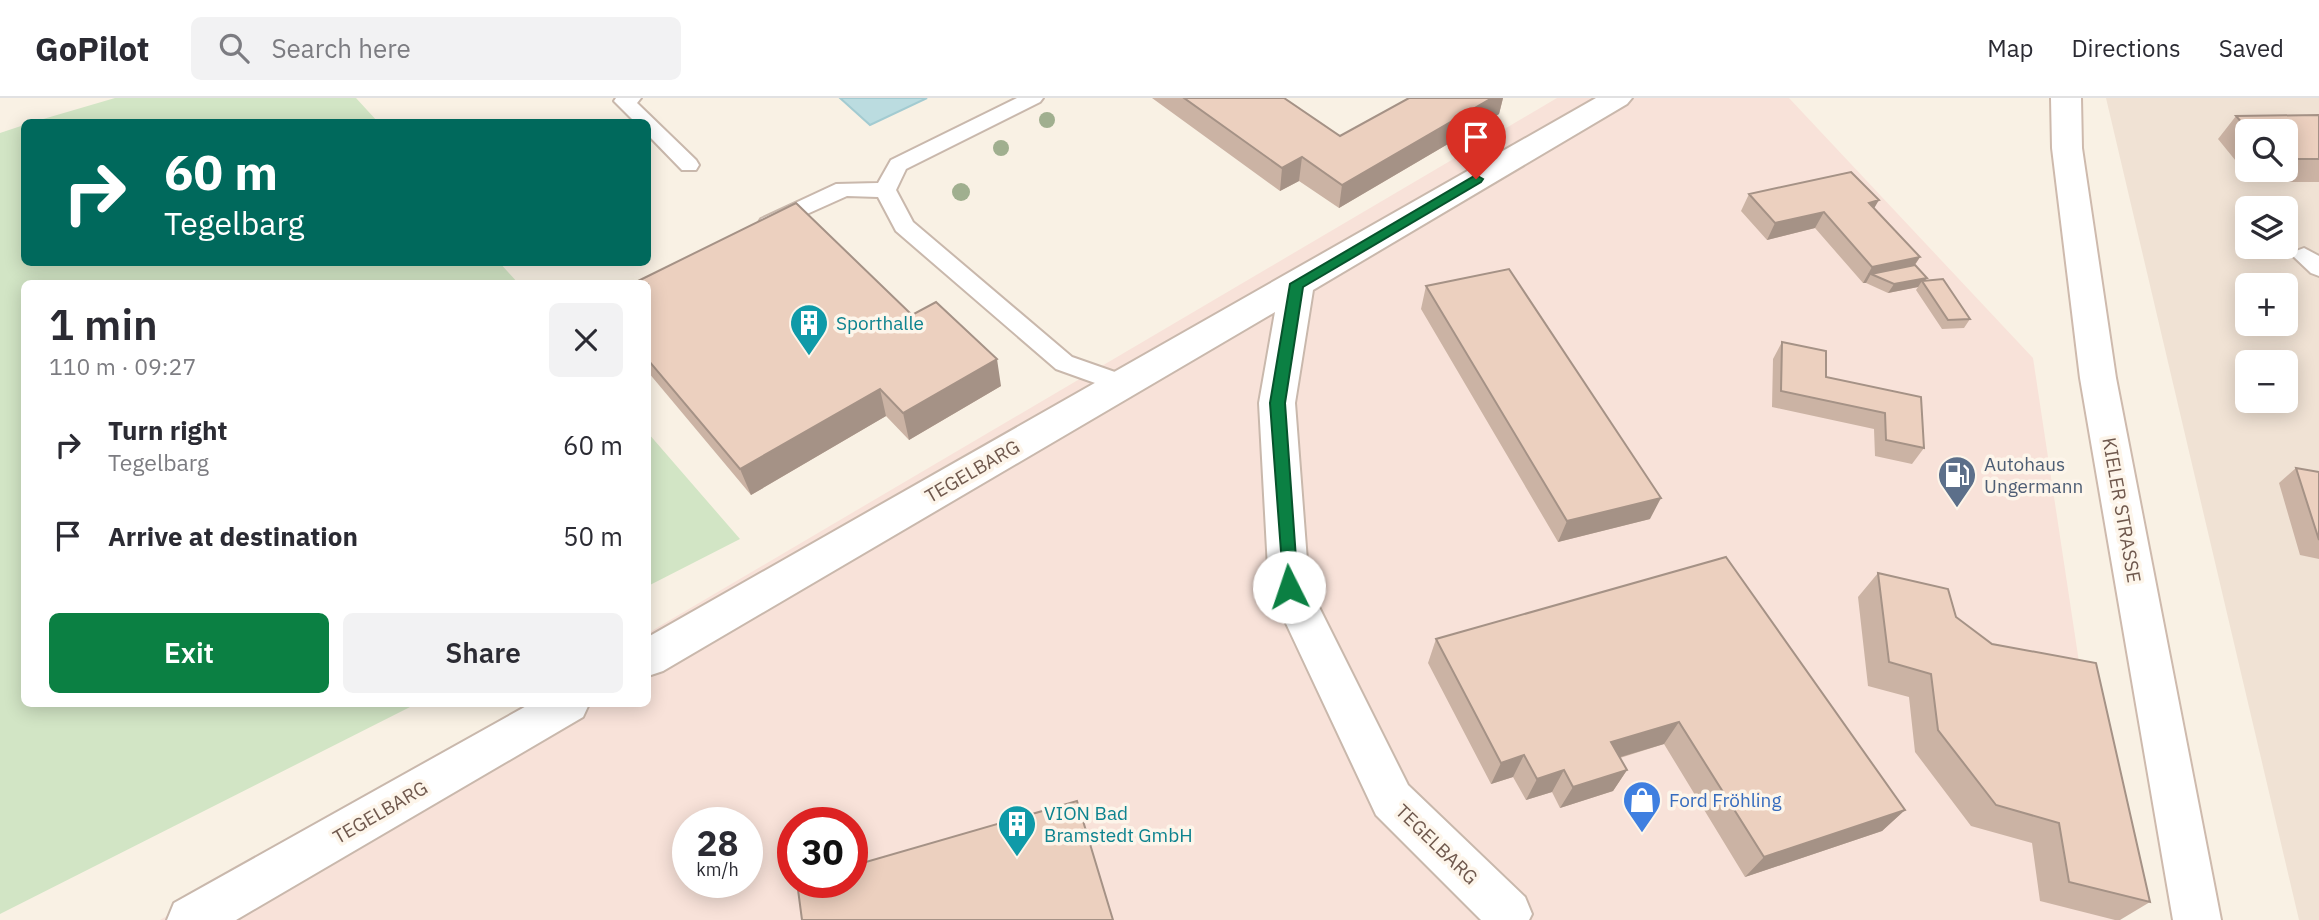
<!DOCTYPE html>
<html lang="en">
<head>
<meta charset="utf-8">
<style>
  body { margin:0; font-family:"IBM Plex Sans",sans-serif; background:#f2f2f3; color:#2b2b33; height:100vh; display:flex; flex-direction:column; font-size:26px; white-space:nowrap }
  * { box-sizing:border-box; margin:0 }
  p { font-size:23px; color:#7c7c81 }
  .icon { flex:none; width:38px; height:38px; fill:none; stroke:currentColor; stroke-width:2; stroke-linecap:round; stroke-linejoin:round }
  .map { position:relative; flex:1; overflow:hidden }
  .panel { position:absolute; left:21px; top:182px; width:630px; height:427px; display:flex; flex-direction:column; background:#fff; border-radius:10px; box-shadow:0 4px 18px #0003 }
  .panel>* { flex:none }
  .banner { position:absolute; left:21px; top:21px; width:630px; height:147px; border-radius:10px; box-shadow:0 4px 18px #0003; background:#00695c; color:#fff; overflow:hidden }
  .controls { position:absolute; left:2235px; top:21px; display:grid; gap:14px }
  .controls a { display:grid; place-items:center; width:63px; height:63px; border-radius:10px; background:#fff; box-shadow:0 4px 18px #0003; font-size:35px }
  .speed { position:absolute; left:672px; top:709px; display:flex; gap:14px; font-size:35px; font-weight:700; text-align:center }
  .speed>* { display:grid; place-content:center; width:91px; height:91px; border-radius:50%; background:#fff; box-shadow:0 4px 18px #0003; line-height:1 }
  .speed small { font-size:18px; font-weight:400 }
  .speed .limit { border:10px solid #d22; background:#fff; color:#111 }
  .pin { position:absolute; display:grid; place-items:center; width:60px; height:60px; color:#fff; margin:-72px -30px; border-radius:50% 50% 50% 0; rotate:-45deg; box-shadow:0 0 7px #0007 }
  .pin .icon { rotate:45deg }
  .me { position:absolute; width:77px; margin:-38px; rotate:356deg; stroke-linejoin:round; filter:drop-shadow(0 0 5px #0008) }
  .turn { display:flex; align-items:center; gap:24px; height:147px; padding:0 28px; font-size:32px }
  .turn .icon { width:91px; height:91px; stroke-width:2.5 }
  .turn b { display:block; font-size:49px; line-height:60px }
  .round { display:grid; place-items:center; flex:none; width:74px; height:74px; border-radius:10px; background:#f2f2f3 }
  .headline { display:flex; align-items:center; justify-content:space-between; height:119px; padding:0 28px }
  h1 { font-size:42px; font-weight:600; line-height:52px }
  .primary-button { display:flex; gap:14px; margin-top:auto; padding:14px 28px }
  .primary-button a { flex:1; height:80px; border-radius:10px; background:#0b8043; color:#fff; font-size:28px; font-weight:600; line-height:80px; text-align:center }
  .primary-button a+a { background:#f2f2f3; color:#2b2b33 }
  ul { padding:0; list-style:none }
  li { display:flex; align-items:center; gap:21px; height:91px; padding:0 28px }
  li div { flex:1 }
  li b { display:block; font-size:26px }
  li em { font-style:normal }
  header { display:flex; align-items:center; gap:42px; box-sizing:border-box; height:98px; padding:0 35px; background:#fff; border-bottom:2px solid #e1e1e2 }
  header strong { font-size:33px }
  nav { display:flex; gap:38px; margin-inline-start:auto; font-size:24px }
  .search { width:490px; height:63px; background:#f2f2f3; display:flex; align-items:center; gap:18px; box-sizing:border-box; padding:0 24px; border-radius:10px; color:#7c7c81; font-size:26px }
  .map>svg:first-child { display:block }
  .residential { fill:#f0e2d4; fill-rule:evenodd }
  .commercial { fill:#f8e2d9; fill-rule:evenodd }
  .green { fill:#d2e5c5 }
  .water { fill:#bbdce0; stroke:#a3cbd1; stroke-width:2 }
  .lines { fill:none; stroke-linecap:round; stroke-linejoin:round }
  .lane-casing { stroke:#c9b8ac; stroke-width:4 }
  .street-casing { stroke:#c9b8ac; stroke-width:4 }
  .secondary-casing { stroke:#cebaad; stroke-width:4 }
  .lane { fill:#fff; fill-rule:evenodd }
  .street { fill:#fff; fill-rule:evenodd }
  .secondary { fill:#fff; fill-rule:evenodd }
  .tree { fill:#a0af8f }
  .wall { fill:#cbb3a4; fill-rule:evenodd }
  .shaded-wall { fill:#a59286 }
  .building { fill:#ecd0bf; stroke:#a59286; stroke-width:2 }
  .route { fill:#0b8043; stroke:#07532c; stroke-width:2 }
  .labels { text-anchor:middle; stroke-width:7; stroke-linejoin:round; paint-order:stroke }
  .culture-label { font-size:19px; fill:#0d838f; stroke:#fdf5ea; text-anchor:start }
  .service-label { font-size:19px; fill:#4e5e75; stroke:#fdf5ea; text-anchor:start }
  .street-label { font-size:19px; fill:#6f584d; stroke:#fdf5ea }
  .shop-label { font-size:19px; fill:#366cbe; stroke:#fdf5ea; text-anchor:start }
</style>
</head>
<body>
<header>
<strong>GoPilot</strong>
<div class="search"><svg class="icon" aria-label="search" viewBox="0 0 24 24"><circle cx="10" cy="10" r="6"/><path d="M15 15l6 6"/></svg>Search here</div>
<nav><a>Map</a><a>Directions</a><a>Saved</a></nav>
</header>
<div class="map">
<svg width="2319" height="822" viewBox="0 0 2319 822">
  <rect width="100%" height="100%" fill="#f9f1e4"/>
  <path class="residential" d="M2106,0H2319V822H2299ZM2247,33H2286V72H2247ZM2247,110H2286V149H2247ZM2247,187H2286V226H2247ZM2247,264H2286V303H2247Z"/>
  <path class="commercial" d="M1557,0H1789L2033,260L2118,822H160L528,606H648V535ZM688,724H747V784H688ZM793,724H852V784H793Z"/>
  <path class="green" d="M115,0H356L378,24H33Z
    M24,27V164H499L518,185L24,186V606H416L0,816V35Z
    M648,335L740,441L648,488Z"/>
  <path class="water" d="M840,0H927L870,27Z"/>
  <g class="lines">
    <defs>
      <path id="lane" d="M616,0H641L637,5L696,62L699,67L696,72H682L648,37V24H635L614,3Z
        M1017,0H1043L1040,4L906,71L896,92L913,124L1072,259L1132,280L1135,286L1132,292L1123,295L1056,271L896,133L878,99L847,98L769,133L761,131L758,126L761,121L836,86L878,85L891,62Z
        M2304,150L2319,158V178L2311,175L2293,158L2296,153Z"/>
      <path id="street" d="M1596,0H1632L1627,6L1313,192L1295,305L1309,489L1408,687L1525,799L1532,816L1529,822H1481L1376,717L1269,489L1259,305L1275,214L663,573L648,578V539Z
        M530,606H589L583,619L236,822H167L174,805Z"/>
      <path id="secondary" d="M2051,0H2081L2082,50L2116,280L2221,822H2173L2080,280L2052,50Z"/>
    </defs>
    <use href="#lane" class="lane-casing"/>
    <use href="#street" class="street-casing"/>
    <use href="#secondary" class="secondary-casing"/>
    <use href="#lane" class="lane"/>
    <use href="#street" class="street"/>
    <use href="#secondary" class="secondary"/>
  </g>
  <g class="tree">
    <circle cx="1047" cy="22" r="8"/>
    <circle cx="1001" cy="50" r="8"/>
    <circle cx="961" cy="94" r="9"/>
  </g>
  <path class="wall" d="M1152,0H1284L1340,38L1408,1L1407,0H1503L1499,16L1339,110L1299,83L1280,93Z
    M2319,17V84H2253L2218,41L2236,18ZM2247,33H2286V72H2247Z
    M1749,96L1874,110L1920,159L1915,167L1925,183L1970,221L1964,230L1942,231L1916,192L1918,189L1888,195L1866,185H1863L1815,130L1767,142L1741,113Z
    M648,186L912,217L1001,288L909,342L886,318L751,397L648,274Z
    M1426,188L1650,421L1558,444L1421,211Z
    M1782,244L1826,279L1921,299L1924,350L1912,366L1875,358L1874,331L1772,309L1773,261Z
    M2296,370L2319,374V461L2300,457L2279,385Z
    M1726,459L1905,712L1882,733L1745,779L1664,646L1620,660L1627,672L1613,693L1560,710L1552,694L1526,702L1513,679L1491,686L1428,565L1436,541Z
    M1878,475L1956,519L2150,804L2120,822H2115L2040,803L2032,745L1971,728L1915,654L1909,599L1868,588L1858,499Z"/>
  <path class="shaded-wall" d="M1492,0H1503L1499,16L1339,110L1342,87Z
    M1302,59L1299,83L1280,93L1282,70Z
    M1879,102L1869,119V105Z
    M1824,114L1815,130L1767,142L1775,125Z
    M1920,159L1909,175L1871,176L1866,185H1863L1872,169Z
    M1927,180L1923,185L1922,183L1918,189L1888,195L1894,186Z
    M997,261L1001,288L909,342L903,315Z
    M880,291L886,318L751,397L740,371Z
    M1661,400L1650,421L1558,444L1567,423Z
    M1679,624L1664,646L1597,666L1611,644Z
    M1524,657L1513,679L1491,686L1501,665Z
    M1564,672L1552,694L1526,702L1537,681Z
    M1627,672L1613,693L1560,710L1573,689Z
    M1905,712L1882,733L1745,779L1764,759Z"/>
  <path class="building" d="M1184,0H1284L1340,38L1409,0H1492L1342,87L1302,59L1282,70Z
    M2319,17V61H2286V33H2249L2236,18Z
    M1851,74L1879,102L1869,105L1920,159L1872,169L1824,114L1775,125L1749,96Z
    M796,105L912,217L936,204L997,261L903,315L880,291L740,371L648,262V186H632Z
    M1915,167L1927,180L1894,186L1871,176Z
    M1509,171L1661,400L1567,423L1426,188Z
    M1943,181L1970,221L1948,222L1922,183Z
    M1782,244L1826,253V279L1921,299L1924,350L1886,342L1885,315L1781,293Z
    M2296,370L2319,374V442Z
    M1726,459L1905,712L1764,759L1679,624L1611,644L1627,672L1573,689L1564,672L1537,681L1524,657L1501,665L1436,541Z
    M1878,475L1948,491L1956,519L1992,546L2096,565L2150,804L2069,784L2059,725L1996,707L1938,632L1931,576L1889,564Z
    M1077,703L1113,822H802L797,784H852V768Z"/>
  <path class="route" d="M1476,77L1483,81L1481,84L1303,189L1285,305L1298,489L1295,494H1284L1270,305L1290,186Z"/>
  <defs>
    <symbol id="building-pin" viewBox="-11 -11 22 30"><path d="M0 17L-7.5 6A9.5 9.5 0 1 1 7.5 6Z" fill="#0f9aa8" stroke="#fdf5ea"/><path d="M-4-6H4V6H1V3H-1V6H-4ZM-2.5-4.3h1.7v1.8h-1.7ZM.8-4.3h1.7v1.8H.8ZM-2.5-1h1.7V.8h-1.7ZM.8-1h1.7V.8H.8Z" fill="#fff"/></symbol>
    <symbol id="fuel-pin" viewBox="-11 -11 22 30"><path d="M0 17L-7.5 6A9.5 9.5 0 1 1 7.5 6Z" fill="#5c6f8a" stroke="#fdf5ea"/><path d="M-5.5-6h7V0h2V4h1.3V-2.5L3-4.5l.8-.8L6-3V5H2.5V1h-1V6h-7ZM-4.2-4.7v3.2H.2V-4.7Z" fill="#fff"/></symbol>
    <symbol id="shop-pin" viewBox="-11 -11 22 30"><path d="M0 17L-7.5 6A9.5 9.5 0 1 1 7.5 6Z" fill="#3f7fe0" stroke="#fdf5ea"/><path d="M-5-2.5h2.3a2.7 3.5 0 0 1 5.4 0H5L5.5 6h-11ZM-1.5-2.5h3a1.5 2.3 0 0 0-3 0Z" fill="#fff"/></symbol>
  </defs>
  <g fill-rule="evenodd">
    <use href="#building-pin" x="787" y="203" width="44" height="60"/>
    <use href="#fuel-pin" x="1935" y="355" width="44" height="60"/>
    <use href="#shop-pin" x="1620" y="680" width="44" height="60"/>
    <use href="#building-pin" x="995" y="704" width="44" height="60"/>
  </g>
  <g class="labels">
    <g class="culture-label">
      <text x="836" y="232">Sporthalle</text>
      <text x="1044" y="722">VION Bad<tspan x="1044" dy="22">Bramstedt GmbH</tspan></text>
    </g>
    <g class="service-label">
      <text x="1984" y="373">Autohaus<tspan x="1984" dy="22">Ungermann</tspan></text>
    </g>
    <g class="street-label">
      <text transform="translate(972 373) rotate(-30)" y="7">TEGELBARG</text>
      <text transform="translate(2122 412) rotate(80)" y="7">KIELER STRASSE</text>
      <text transform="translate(380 714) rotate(-30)" y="7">TEGELBARG</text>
      <text transform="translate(1437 746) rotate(44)" y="7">TEGELBARG</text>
    </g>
    <g class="shop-label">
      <text x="1669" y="709">Ford Fröhling</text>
    </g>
  </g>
</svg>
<div class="controls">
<a><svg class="icon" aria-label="search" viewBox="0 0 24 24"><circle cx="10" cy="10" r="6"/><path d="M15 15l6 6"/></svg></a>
<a><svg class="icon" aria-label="layers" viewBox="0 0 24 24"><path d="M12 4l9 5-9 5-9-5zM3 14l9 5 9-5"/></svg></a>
<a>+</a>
<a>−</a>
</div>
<div class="speed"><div>28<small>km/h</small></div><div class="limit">30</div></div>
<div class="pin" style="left:1476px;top:81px;background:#d93025"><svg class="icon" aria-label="arrive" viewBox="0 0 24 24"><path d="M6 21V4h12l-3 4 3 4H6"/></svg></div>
<svg class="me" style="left:1289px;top:489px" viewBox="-20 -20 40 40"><circle r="19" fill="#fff"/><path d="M0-13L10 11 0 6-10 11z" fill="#0b8043"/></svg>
<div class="banner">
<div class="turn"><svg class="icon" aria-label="right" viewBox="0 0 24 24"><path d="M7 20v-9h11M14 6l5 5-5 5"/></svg><div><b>60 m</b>Tegelbarg</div></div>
</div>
<section class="panel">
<div class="headline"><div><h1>1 min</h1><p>110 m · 09:27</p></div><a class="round"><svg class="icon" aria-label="close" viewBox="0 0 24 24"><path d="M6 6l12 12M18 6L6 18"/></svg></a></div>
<ul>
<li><svg class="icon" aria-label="right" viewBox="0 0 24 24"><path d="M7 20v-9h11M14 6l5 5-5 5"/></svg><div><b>Turn right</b><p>Tegelbarg</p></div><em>60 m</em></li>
<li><svg class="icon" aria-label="arrive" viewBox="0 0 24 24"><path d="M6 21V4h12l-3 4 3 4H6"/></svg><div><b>Arrive at destination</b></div><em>50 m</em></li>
</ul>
<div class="primary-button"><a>Exit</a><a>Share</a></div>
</section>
</div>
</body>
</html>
